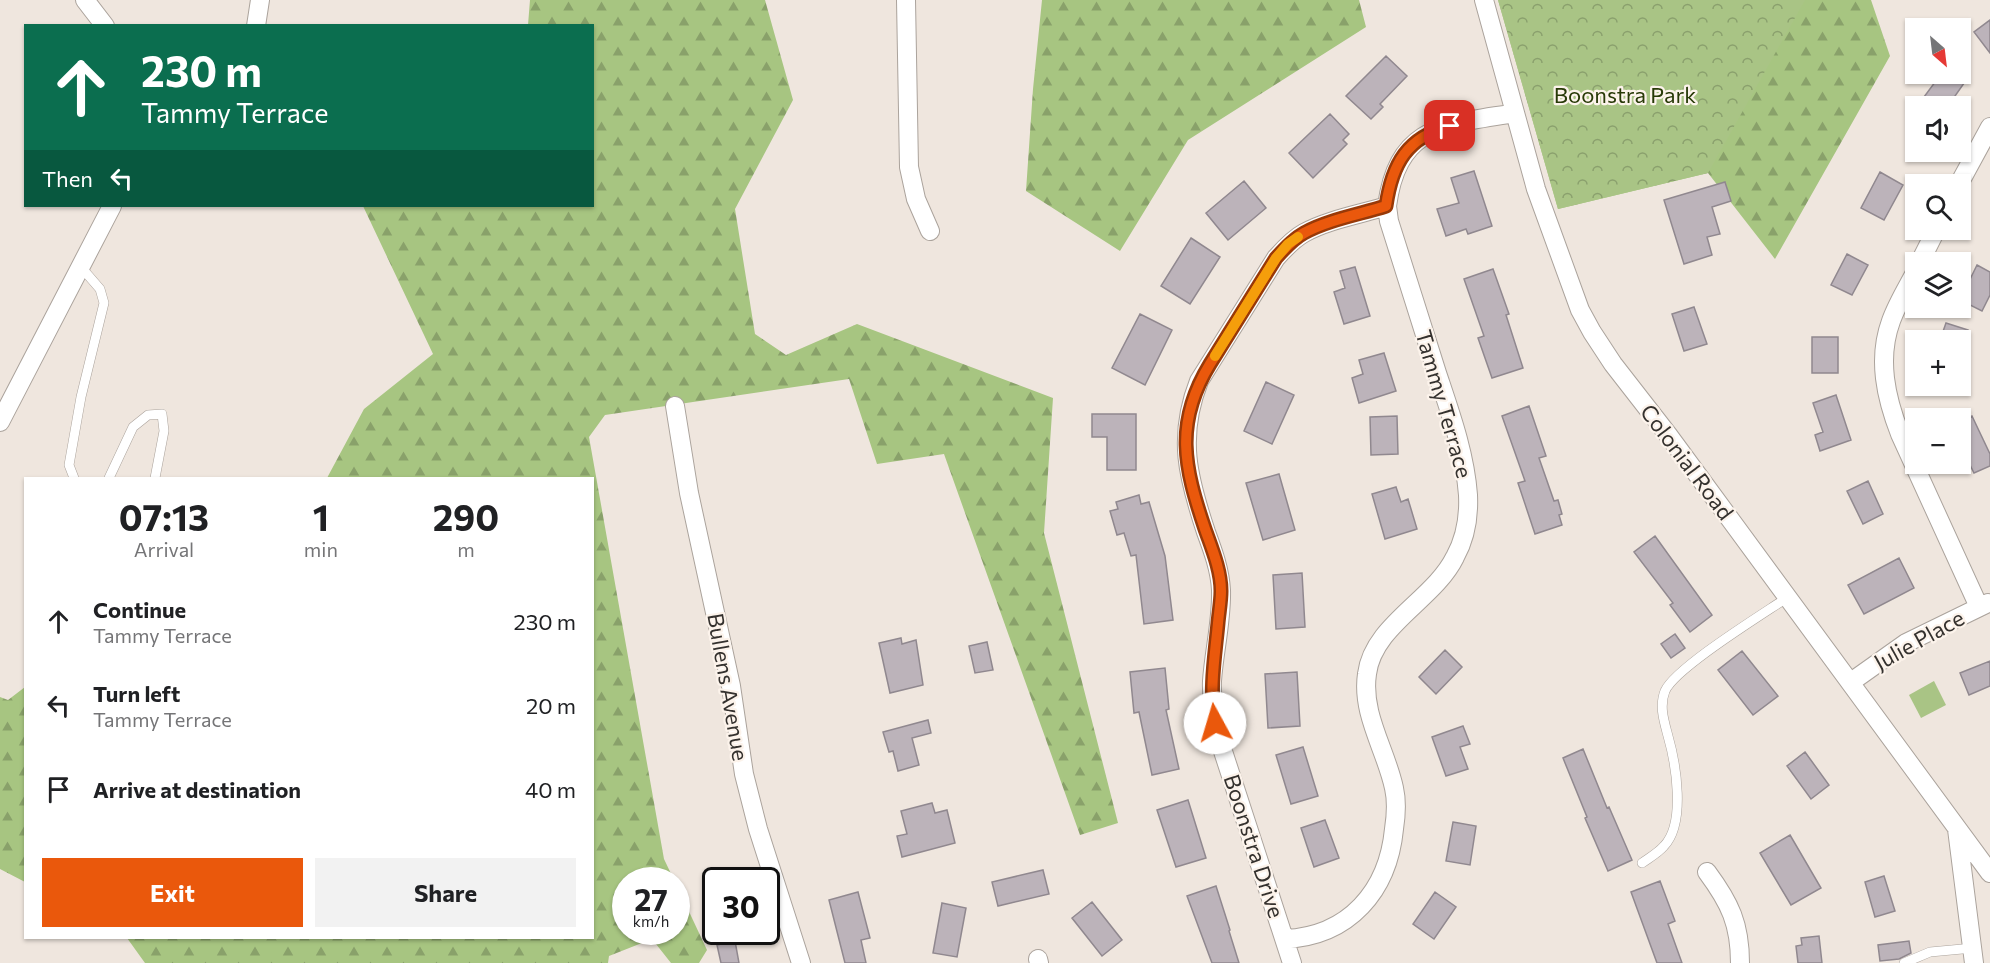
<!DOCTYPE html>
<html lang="en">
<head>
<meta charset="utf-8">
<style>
  body { margin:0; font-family:Commissioner,sans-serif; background:#f2f2f2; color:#202124; height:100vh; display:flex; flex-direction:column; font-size:22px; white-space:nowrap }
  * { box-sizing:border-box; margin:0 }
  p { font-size:20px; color:#757577 }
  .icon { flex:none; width:33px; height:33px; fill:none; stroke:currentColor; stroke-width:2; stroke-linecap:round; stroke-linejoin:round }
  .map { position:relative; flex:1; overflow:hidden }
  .panel { position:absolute; left:24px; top:477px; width:570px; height:462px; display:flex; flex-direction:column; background:#fff; border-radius:0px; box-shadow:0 2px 4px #0004 }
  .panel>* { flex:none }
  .top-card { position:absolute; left:24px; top:24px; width:570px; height:183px; border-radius:0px; box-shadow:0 2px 4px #0004; background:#0b6e4f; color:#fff; overflow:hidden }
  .needle { width:39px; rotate:152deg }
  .tools { position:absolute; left:1905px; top:18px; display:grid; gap:12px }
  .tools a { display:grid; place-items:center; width:66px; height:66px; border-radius:0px; background:#fff; box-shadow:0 2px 4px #0004; font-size:30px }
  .speed { position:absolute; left:612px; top:867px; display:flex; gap:12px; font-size:30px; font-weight:700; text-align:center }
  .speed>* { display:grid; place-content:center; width:78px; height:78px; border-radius:50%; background:#fff; box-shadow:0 2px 4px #0004; line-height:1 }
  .speed small { font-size:15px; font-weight:400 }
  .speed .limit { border:3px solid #111; border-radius:9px; background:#fff; color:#111 }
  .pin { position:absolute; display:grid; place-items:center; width:51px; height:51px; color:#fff; margin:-26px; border-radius:12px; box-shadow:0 3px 9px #0006 }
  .me { position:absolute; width:66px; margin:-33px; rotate:354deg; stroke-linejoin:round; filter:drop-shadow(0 0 4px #0008) }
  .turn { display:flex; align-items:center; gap:21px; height:126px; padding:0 18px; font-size:27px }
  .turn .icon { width:78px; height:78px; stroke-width:2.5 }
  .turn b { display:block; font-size:42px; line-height:51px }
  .then { display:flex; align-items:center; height:57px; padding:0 18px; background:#0003; gap:12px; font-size:22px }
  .eta { display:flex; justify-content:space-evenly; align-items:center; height:102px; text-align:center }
  .eta b { font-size:36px; font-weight:700; line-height:42px }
  .primary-button { display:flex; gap:12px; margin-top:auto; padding:12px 18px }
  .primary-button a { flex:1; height:69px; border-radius:0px; background:#ea580c; color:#fff; font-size:24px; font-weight:700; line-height:69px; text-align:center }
  .primary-button a+a { background:#f2f2f2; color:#202124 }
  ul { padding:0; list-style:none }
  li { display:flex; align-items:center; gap:18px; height:84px; padding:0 18px }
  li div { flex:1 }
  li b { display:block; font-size:22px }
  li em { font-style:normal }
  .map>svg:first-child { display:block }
  .grass { fill:#a9c485 }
  .forest { fill:url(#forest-firs) }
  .park { fill:url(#park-crowns) }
  .building { fill:#bcb3ba; stroke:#90888f; stroke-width:1.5 }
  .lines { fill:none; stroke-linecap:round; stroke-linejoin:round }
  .service-casing { stroke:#aba39c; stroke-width:10 }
  .minor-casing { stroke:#aba39c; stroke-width:20 }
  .service { stroke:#fff; stroke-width:9 }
  .minor { stroke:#fff; stroke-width:18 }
  .route-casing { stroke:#983908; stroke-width:15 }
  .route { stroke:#ea580c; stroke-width:10 }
  .slow { stroke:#f59e0b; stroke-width:10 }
  .labels { text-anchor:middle; stroke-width:4.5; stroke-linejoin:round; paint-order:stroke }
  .park-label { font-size:22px; fill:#283a07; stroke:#fcf3eb }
  .street-label { font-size:22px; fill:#34312e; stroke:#fcf3eb }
</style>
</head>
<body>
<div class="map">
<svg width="1990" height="963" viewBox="0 0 1990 963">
  <defs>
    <pattern id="forest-firs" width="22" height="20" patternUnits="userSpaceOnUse" patternTransform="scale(1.5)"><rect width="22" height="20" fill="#a7c581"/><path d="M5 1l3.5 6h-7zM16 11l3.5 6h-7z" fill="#89a16a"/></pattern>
    <pattern id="park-crowns" width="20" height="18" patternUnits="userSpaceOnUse" patternTransform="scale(1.5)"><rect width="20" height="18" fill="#a9c485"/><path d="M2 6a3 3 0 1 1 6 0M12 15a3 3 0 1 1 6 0" fill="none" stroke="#8aa06d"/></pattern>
  </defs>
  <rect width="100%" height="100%" fill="#efe6de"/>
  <path class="grass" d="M1934,681L1946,705L1921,718L1909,695Z"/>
  <path class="forest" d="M530,0H765L793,100L735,209L755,334L786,355L857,324L1053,398L1044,533L1118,823L1080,835L944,454L877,464L849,379L605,415L589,437L664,859L674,880H626V932H676L677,886L707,950L699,963H671L652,939L609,956L608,963H145L127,938H592V478H327L364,409L433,354L363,206H592V26L528,25Z
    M1042,0H1359L1366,27L1188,140L1120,251L1026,191L1033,89Z
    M1498,0H1871L1890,56L1775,259L1708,173L1558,209Z
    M25,687V882L0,869V697L8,700Z"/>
  <path class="park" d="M1498,0H1805L1708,173L1558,209Z"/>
  <path class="building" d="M1990,20V53L1974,32Z
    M1386,56L1407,76L1380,104L1383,107L1371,119L1346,96Z
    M1941,74H1960L1967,79L1948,106H1929L1921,101Z
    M1330,114L1349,134L1343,140L1347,144L1313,178L1289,153Z
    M1474,171L1492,226L1468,234L1466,229L1446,236L1437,209L1459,203L1451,178Z
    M1880,172L1903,185L1884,220L1861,208Z
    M1244,181L1266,208L1228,240L1206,213Z
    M1725,182L1731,201L1712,207L1720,234L1707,237L1712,255L1684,264L1664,200Z
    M1191,238L1220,257L1190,304L1161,286Z
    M1847,254L1868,265L1852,295L1831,285Z
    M1977,265L1990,272V295L1982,311L1960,300Z
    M1355,267L1370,316L1344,324L1334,292L1345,288L1340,271Z
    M1493,269L1509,314L1506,315L1523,368L1492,378L1478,338L1484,336L1464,279Z
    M1694,307L1707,344L1684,351L1672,314Z
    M1140,314L1172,330L1145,385L1112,368Z
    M1946,323L1968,330L1964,340H1940Z
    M1812,337H1838V373H1812Z
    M1384,353L1396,391L1359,403L1352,378L1363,374L1359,360Z
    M1266,382L1294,395L1272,444L1244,431Z
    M1836,395L1851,440L1820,451L1815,435L1823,432L1813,403Z
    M1529,406L1546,456L1539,458L1554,501L1558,500L1562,514L1559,515L1562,525L1535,534L1518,483L1525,481L1502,416Z
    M1092,414H1136V470H1107V437H1092Z
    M1397,416L1398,454L1371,455L1370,417Z
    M1972,416L1990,454V466L1974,473L1960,445V422Z
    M1279,474L1295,530L1263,540L1246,483Z
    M1868,481L1883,514L1863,524L1847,491Z
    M1396,487L1401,502L1408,499L1417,529L1385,539L1372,494Z
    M1139,495L1141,504L1149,502L1165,556L1173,620L1144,624L1136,555L1131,556L1124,533L1117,535L1110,511L1118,509L1116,502Z
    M1655,536L1712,615L1690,632L1670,605L1673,603L1634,552Z
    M1899,558L1914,588L1864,614L1848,585Z
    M1302,573L1305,627L1276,629L1273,575Z
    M1675,634L1685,648L1671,658L1661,644Z
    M901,638L902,644L916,640L923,685L890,693L879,643Z
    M987,642L993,670L975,673L969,646Z
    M1445,650L1462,667L1436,694L1419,677Z
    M1742,651L1778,696L1753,715L1718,670Z
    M1990,661V686L1969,695L1960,673Z
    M1165,668L1169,709L1166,710L1179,769L1152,775L1139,712L1134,713L1130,672Z
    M1297,672L1300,726L1268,728L1265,674Z
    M928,720L931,733L912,738L919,765L898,771L893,751L889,752L883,732Z
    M1463,726L1470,744L1460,747L1468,769L1446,776L1432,737Z
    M1303,747L1318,796L1291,804L1276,755Z
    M1583,749L1607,808L1609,807L1632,860L1608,871L1585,818L1587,817L1563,758Z
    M1805,752L1829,785L1811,799L1787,766Z
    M1188,800L1206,858L1176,867L1157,810Z
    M932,803L935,813L947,810L955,843L902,857L897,836L907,834L901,811Z
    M1325,820L1339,858L1314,867L1301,828Z
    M1453,822L1476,826L1470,865L1446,861Z
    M1790,835L1821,888L1791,905L1760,853Z
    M1043,870L1049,894L998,906L992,882Z
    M1884,876L1895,911L1875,917L1865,882Z
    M1660,881L1675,921L1668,924L1682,963H1657L1631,892Z
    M1216,886L1230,930L1229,931L1239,963H1212L1187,896Z
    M858,892L870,938L861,940L866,963H845L829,900Z
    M1435,892L1456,907L1434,939L1413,924Z
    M1092,902L1122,940L1102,956L1072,918Z
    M942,903L966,908L957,957L933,953Z
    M1819,936L1822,963H1798L1796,946L1802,945L1801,938Z
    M735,941L739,963H721L717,945Z
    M1909,941L1911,953L1899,959L1880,961L1878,945Z"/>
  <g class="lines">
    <defs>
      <path id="service" d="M74,478L69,465L81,397L104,303L100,289L81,267
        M109,478L133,427L148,415L162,414L164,431L155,478
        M1642,863C1649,858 1658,853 1664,846C1686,823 1676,764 1668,736C1664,721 1659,706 1665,691C1675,668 1763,614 1788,597
        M1904,963L1930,952L1973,948"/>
      <path id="minor" d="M85,0L105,26
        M906,0L909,167L916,199L930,231
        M1484,0L1536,189L1580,310L1592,332L1613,364L1669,436L1990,873
        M256,26L260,0
        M1959,184L1990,127
        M1920,262L1936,230
        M1916,271C1907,288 1897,304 1891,321C1877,359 1886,398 1900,434L1979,607
        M675,406L689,493L731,686L744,774L758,829L801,963
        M0,422L112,206
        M1851,682L1906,643L1988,603
        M1957,829L1974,963
        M1707,872C1730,903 1740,924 1740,963
        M1285,939C1349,936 1388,891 1394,829C1396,816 1397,801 1394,788C1386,750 1361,714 1367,674C1373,625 1434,600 1455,557C1465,539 1469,516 1468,495C1465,453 1450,412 1437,373C1421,322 1405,272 1389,221L1387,206
        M1038,959L1039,963
        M1292,963L1218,736C1215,718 1211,700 1212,681C1214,651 1222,620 1221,590C1220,570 1213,551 1206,532C1188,478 1177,437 1199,381L1276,258C1284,249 1293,239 1304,233C1327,220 1361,214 1387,206C1398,124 1446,125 1515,113"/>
    </defs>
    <use href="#service" class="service-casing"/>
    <use href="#minor" class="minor-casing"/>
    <use href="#service" class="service"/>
    <use href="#minor" class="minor"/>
  </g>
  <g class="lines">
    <defs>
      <path id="route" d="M1215,723C1209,689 1215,656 1218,623C1219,612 1221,601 1221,591C1221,570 1212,549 1205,529C1184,467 1174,423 1210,364L1276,258C1284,249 1293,239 1304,233C1327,220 1361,214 1386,206C1392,164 1407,137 1450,126"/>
    </defs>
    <use href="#route" class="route-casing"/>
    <use href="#route" class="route"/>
    <path class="slow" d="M1215,356L1276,258L1288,244L1298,237"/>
  </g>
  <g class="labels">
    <g class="park-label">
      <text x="1625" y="103">Boonstra Park</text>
    </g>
    <g class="street-label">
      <text transform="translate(1444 404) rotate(74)" y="8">Tammy Terrace</text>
      <text transform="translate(1687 462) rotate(53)" y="8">Colonial Road</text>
      <text transform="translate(1919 640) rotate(-29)" y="8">Julie Place</text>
      <text transform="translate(728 687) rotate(80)" y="8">Bullens Avenue</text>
      <text transform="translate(1254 846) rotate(72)" y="8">Boonstra Drive</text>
    </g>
  </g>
</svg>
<div class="tools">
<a><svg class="needle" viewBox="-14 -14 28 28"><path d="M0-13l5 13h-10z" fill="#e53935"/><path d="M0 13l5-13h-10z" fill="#757577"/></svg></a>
<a><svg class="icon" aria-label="sound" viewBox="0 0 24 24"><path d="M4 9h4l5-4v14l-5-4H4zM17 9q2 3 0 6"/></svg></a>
<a><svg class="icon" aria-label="search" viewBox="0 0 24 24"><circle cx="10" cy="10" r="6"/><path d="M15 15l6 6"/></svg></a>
<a><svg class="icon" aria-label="layers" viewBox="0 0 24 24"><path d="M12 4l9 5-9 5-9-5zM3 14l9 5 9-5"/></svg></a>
<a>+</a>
<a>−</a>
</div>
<div class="speed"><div>27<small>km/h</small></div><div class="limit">30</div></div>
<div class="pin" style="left:1450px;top:126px;background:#d93025"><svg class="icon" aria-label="arrive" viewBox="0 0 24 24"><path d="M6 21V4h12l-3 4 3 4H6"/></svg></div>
<svg class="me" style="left:1215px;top:723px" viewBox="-20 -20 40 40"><circle r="19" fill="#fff"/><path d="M0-13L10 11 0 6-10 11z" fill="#ea580c"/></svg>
<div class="top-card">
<div class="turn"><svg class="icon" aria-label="ahead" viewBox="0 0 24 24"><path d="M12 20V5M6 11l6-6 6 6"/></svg><div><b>230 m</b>Tammy Terrace</div></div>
<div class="then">Then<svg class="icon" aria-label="left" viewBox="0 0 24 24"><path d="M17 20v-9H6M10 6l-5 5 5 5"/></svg></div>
</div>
<section class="panel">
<div class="eta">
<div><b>07:13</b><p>Arrival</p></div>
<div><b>1</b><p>min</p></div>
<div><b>290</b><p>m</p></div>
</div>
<ul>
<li><svg class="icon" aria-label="ahead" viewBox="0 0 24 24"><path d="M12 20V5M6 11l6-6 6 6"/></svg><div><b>Continue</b><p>Tammy Terrace</p></div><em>230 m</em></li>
<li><svg class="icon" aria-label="left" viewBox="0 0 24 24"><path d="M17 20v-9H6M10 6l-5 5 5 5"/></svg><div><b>Turn left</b><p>Tammy Terrace</p></div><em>20 m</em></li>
<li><svg class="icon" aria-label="arrive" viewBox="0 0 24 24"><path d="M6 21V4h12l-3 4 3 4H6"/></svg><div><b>Arrive at destination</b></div><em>40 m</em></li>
</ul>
<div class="primary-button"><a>Exit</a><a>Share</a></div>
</section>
</div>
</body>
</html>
